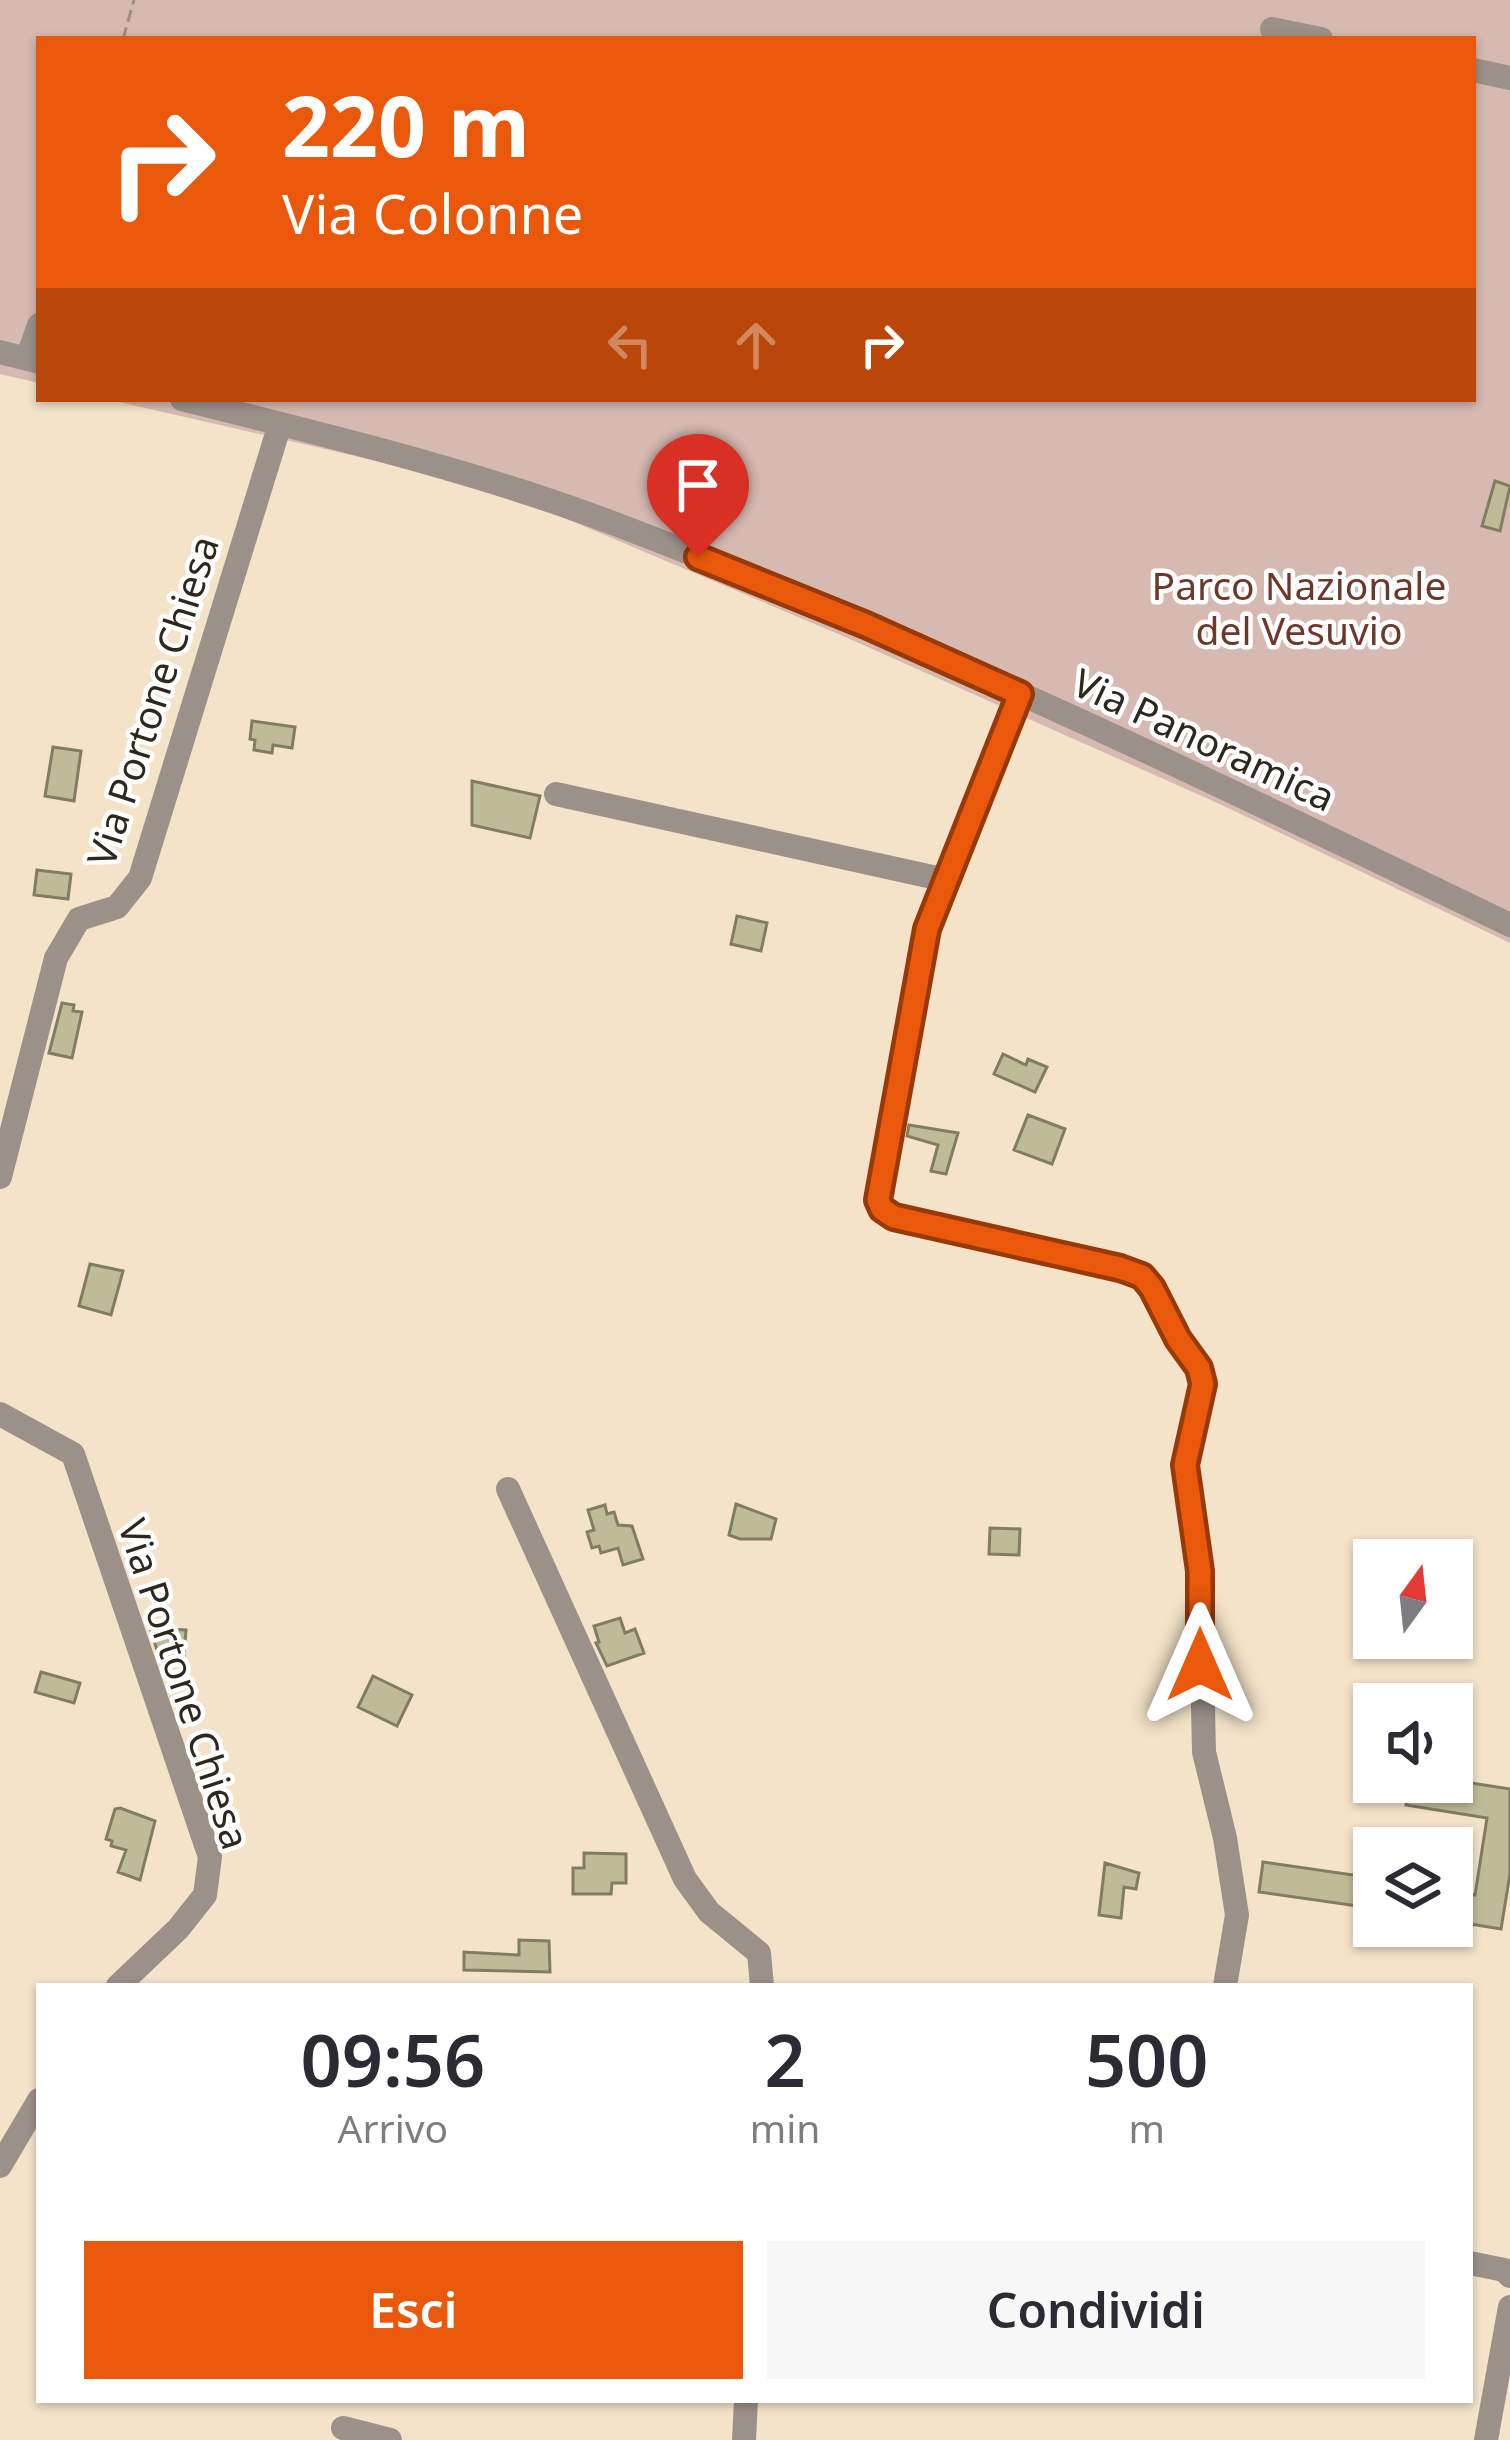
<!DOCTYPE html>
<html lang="it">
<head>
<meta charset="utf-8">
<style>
  body { margin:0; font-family:"Noto Sans",sans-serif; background:#f7f7f7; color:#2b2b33; height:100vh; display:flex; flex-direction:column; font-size:45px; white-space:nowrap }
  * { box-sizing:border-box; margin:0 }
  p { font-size:39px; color:#7c7c81 }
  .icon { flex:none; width:66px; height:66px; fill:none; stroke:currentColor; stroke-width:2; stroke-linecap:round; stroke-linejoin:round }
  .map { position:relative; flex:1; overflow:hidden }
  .side { position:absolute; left:36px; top:1983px; width:1437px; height:420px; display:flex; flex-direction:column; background:#fff; border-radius:0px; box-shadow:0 3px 9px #0004 }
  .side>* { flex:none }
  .banner { position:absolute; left:36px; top:36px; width:1440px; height:366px; border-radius:0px; box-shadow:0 3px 9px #0004; background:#ea580c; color:#fff; overflow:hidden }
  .needle { width:78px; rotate:15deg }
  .tools { position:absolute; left:1353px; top:1539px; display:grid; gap:24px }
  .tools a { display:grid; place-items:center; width:120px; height:120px; border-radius:0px; background:#fff; box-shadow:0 3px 9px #0004; font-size:60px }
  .pin { position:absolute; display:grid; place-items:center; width:102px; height:102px; color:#fff; margin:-123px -51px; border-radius:50% 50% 50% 0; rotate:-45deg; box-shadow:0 0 12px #0007 }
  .pin .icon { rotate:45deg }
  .me { position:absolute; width:132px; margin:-66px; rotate:0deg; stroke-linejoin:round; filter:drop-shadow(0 0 9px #0008) }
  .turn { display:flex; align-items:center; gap:42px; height:252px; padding:0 48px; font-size:54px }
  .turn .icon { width:156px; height:156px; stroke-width:2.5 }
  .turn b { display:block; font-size:84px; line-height:102px }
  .lanes { display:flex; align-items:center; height:114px; padding:0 48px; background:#0003; justify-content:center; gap:60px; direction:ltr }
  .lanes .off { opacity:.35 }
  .eta { display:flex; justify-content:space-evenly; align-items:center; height:204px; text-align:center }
  .eta b { font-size:72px; font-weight:600; line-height:84px }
  .button { display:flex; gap:24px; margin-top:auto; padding:24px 48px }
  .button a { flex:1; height:138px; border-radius:0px; background:#ea580c; color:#fff; font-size:48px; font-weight:600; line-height:138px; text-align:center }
  .button a+a { background:#f7f7f7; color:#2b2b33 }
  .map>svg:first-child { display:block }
  .green { fill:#d6b9b1 }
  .building { fill:#c0bb97; stroke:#817d62; stroke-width:3 }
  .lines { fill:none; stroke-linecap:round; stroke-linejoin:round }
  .path { stroke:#9c907d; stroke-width:3; stroke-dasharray:12 6; stroke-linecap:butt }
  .minor { stroke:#9c9189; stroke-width:24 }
  .route-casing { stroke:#983908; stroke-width:30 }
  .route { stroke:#ea580c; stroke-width:21 }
  .labels { text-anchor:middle; stroke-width:9; stroke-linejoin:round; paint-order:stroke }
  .park-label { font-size:39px; fill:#6d372a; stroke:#fff }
  .street-label { font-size:39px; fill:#2e271e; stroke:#fff }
</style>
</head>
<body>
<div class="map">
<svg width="1510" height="2440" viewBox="0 0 1510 2440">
  <rect width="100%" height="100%" fill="#f4e3c9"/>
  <path class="green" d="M0,0H1510V943L1224,806L843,636L529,503L390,464L106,399H1473V39H39V383L0,374Z"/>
  <path class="building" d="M1495,481L1510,486L1500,531L1482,526Z
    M252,721L295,727L292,748L273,745L272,753L254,750L255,740L250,739Z
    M53,747L81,751L74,801L45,796Z
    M472,781L540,796L530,838L472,825Z
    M37,870L71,874L68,899L34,895Z
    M737,916L767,923L761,951L731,944Z
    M62,1003L74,1005L73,1011L82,1012L72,1058L49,1053Z
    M1003,1054L1026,1065L1028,1059L1047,1067L1035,1092L994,1074Z
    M1028,1115L1065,1129L1052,1164L1014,1150Z
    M909,1125L958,1133L946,1174L931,1171L938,1145L907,1136Z
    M90,1264L123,1271L111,1315L79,1306Z
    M736,1504L776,1519L771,1539H740L729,1535Z
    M605,1505L607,1514L614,1512L618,1525L632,1526L643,1559L623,1565L618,1548L601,1553L599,1546L592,1548L587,1532L594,1530L588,1510Z
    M990,1528L1020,1529L1019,1555L989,1554Z
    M620,1618L625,1633L635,1629L644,1653L607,1666L596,1643L599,1642L594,1626Z
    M166,1629L186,1630L184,1655L162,1654V1649L157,1650L151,1631Z
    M41,1672L80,1683L74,1703L35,1692Z
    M373,1676L412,1695L397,1726L358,1707Z
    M1452,1780L1510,1789V1874L1501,1929L1452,1921V1891L1475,1895L1487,1818L1406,1805L1409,1782Z
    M120,1808L155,1821L140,1880L118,1872L126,1850L111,1846L112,1841L106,1839L115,1809Z
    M584,1853L626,1854V1883H612L611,1894H573V1868H584Z
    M1263,1862L1374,1878L1372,1908L1259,1892Z
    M1105,1863L1139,1873L1136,1889L1124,1887L1121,1918L1099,1915Z
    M519,1940L549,1941L550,1972L464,1970V1952L519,1955Z"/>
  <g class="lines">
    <path class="path" d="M123,39L134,0"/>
    <path class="minor" d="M1272,29L1321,39
      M1473,70L1510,78
      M0,352L39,362
      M27,359L39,325
      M182,399C328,436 477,471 618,525C922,641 1217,783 1510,925
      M1020,694L927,929L879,1200L882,1209L894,1217L1142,1276L1177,1339L1199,1368L1203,1384L1185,1465L1200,1571L1204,1752L1225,1838L1237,1915L1225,1986
      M556,794L946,880
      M0,1177L56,958L79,919L117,907L140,878L280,424
      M0,1414L73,1454L210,1857L205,1895L178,1929L118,1986
      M508,1489L685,1879L709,1912L759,1953L762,1986
      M0,2166L39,2100
      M1470,2263L1504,2270L1510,2276
      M343,2428L390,2440
      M744,2440L746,2400
      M1486,2440L1510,2307"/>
  </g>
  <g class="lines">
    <defs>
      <path id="route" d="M698,557L866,625L1020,694L927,929L878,1200L882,1209L894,1217L1120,1268L1142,1276L1152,1288L1178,1339L1199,1368L1203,1384L1185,1465L1200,1571V1665"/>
    </defs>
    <use href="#route" class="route-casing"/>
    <use href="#route" class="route"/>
  </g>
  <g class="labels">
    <g class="park-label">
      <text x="1299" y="600">Parco Nazionale<tspan x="1299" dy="45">del Vesuvio</tspan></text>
    </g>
    <g class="street-label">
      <text transform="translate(153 701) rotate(-72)" y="14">Via Portone Chiesa</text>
      <text transform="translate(1204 740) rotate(25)" y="14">Via Panoramica</text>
      <text transform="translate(184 1684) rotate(72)" y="14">Via Portone Chiesa</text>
    </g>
  </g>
</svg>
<div class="tools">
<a><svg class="needle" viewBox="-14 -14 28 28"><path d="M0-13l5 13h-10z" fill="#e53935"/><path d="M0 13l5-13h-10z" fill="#7c7c81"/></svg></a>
<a><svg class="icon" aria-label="sound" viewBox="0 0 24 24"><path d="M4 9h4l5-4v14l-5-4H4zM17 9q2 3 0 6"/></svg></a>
<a><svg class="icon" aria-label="layers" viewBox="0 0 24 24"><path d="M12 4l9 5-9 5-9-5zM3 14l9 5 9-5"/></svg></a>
</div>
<div class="pin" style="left:698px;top:557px;background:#d93025"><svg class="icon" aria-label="arrive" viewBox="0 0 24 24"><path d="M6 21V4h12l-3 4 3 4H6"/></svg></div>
<svg class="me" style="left:1200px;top:1665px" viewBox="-20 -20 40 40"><path d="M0-17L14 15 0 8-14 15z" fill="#ea580c" stroke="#fff" stroke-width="4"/></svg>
<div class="banner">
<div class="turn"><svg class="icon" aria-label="right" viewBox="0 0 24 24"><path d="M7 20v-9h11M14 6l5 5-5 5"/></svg><div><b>220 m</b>Via Colonne</div></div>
<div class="lanes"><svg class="icon off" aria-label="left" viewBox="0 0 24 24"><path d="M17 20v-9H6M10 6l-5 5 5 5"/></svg><svg class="icon off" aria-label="ahead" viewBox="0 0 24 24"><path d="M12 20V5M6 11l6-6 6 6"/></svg><svg class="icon" aria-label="right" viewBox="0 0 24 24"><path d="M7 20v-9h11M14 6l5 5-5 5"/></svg></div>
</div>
<section class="side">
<div class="eta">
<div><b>09:56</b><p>Arrivo</p></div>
<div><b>2</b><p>min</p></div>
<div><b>500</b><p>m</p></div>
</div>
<div class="button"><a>Esci</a><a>Condividi</a></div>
</section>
</div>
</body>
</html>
